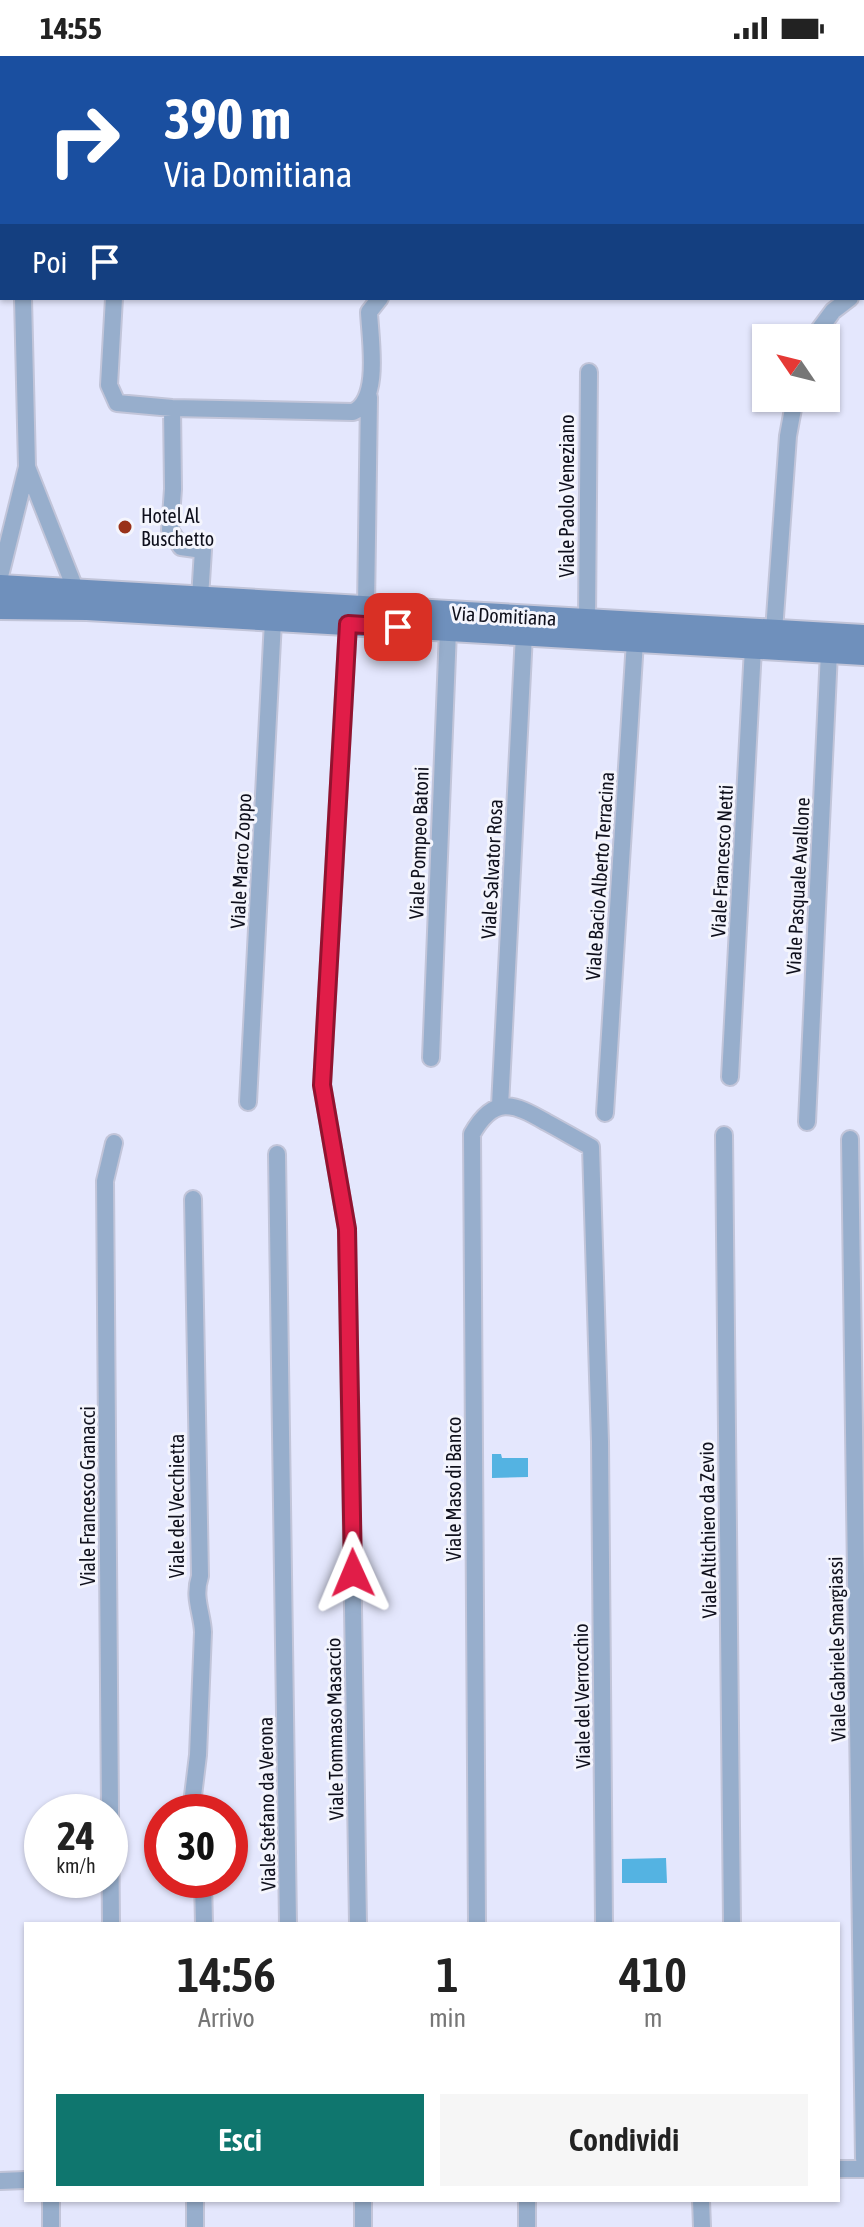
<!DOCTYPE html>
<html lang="it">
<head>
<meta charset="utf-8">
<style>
  body { margin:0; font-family:"Asap Condensed",sans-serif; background:#f6f6f6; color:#222; height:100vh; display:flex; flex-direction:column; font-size:30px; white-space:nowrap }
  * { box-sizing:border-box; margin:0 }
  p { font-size:26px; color:#767676 }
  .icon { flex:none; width:44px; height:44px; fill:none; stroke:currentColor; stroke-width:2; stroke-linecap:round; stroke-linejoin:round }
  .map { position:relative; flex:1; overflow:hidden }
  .drawer { position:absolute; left:24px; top:1866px; width:816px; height:280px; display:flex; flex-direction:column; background:#fff; border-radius:0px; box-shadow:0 2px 6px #0004 }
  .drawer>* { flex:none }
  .top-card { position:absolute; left:0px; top:0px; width:864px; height:244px; box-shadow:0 2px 6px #0004; background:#1a4fa0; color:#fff; overflow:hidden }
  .needle { width:52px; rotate:305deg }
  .tools { position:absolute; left:752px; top:268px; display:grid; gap:16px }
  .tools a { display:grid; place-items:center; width:88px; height:88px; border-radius:0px; background:#fff; box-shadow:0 2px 6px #0004; font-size:40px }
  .speed { position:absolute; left:24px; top:1738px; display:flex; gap:16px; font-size:40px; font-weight:700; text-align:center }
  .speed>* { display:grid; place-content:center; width:104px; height:104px; border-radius:50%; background:#fff; box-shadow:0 2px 6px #0004; line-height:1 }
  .speed small { font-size:20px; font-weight:400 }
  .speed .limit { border:12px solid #d22; background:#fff; color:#111 }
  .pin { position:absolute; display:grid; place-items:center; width:68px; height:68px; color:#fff; margin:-34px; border-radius:16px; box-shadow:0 4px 12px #0006 }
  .me { position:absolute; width:88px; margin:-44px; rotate:359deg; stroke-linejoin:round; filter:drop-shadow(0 0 6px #0008) }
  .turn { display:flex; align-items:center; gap:28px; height:168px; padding:0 32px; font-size:36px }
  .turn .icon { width:104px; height:104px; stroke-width:2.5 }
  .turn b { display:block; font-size:56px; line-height:68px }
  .then { display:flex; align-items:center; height:76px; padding:0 32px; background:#0003; gap:16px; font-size:30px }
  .eta { display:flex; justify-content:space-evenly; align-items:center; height:136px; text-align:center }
  .eta b { font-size:48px; font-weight:600; line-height:56px }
  .cta { display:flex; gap:16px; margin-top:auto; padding:16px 32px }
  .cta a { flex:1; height:92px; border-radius:0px; background:#0f766e; color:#fff; font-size:32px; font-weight:600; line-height:92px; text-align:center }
  .cta a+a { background:#f6f6f6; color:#222 }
  .status { display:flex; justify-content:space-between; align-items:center; height:56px; padding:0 40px; background:#fff; direction:ltr }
  .status svg { height:22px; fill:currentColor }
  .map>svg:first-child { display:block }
  .water { fill:#54b3e2 }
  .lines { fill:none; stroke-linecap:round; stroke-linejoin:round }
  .street-casing { stroke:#c2c5d9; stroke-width:20 }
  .secondary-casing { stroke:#c2c5d9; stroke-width:26 }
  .street { stroke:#97aecc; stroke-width:16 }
  .secondary { stroke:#6f90bc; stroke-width:22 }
  .route-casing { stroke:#92132f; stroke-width:20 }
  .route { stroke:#e11d48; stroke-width:14 }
  .poi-dot { fill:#993119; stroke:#f4f5fd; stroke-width:3 }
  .labels { text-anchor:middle; stroke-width:6; stroke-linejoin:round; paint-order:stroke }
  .street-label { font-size:20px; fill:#0f101c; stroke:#f4f5fd }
  .poi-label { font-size:20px; fill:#0f101c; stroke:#f4f5fd; text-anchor:start }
</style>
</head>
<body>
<div class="status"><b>14:55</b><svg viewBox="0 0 49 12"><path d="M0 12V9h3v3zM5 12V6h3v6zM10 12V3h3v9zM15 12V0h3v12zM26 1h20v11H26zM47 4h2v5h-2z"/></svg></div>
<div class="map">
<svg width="864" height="2171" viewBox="0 0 864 2171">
  <rect width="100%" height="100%" fill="#e4e7fd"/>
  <path class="water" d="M492,1398H501L502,1402H528V1421L492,1422Z
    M666,1802L667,1827H622V1803Z"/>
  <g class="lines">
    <defs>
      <path id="street" d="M14,0V2
        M862,233L864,232
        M114,242L109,329L117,347L172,352L353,356C381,344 370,282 369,256L380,242
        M813,282L833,255L850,242
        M172,352L173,433L170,474L181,491L203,494L200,542
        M27,411L76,535
        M0,520L27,411L23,242
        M366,552L369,341
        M587,564L589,316
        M348,568L322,1029L347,1173L358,1868
        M774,575L788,380L795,342
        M431,1002L448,574
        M730,1021L753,592
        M248,1046L273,565
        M500,1050L524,578
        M605,1057L635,585
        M807,1066L829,596
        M724,1079L732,1868
        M850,1083L864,2103
        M277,1098L288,1868
        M110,1756L105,1125L114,1087
        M110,1756L111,1868
        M191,1756L198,1699L203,1576C202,1556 193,1542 200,1520L193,1143
        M203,1824L204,1868
        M477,1868L472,1078C494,1039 513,1047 546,1066C561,1074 576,1083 591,1091L600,1386L604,1868
        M838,2113H864
        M0,2125L26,2124
        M195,2144V2171
        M363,2144V2171
        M527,2144V2171
        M701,2144L702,2171
        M51,2171V2144"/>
      <path id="secondary" d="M0,530L864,580
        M0,552L87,553L864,598"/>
    </defs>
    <use href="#street" class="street-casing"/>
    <use href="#secondary" class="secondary-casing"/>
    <use href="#street" class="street"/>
    <use href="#secondary" class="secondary"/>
  </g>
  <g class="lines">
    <defs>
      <path id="route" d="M353,1517L347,1173L322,1029L348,568L398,571"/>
    </defs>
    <use href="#route" class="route-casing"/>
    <use href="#route" class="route"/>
  </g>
  <circle class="poi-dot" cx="125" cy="471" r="8"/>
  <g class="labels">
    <g class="street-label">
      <text transform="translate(567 440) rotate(-90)" y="7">Viale Paolo Veneziano</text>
      <text transform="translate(504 560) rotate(3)" y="7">Via Domitiana</text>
      <text transform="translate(419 787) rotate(-88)" y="7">Viale Pompeo Batoni</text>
      <text transform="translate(241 805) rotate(-87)" y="7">Viale Marco Zoppo</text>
      <text transform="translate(722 805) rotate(-87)" y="7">Viale Francesco Netti</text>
      <text transform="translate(492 813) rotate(-87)" y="7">Viale Salvator Rosa</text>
      <text transform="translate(600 820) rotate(-86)" y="7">Viale Bacio Alberto Terracina</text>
      <text transform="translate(798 830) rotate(-87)" y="7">Viale Pasquale Avallone</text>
      <text transform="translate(454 1433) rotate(-90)" y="7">Viale Maso di Banco</text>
      <text transform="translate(88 1440) rotate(-90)" y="7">Viale Francesco Granacci</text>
      <text transform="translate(177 1450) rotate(-90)" y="7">Viale del Vecchietta</text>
      <text transform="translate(708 1474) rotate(-91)" y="7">Viale Altichiero da Zevio</text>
      <text transform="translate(837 1593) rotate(-91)" y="7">Viale Gabriele Smargiassi</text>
      <text transform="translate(582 1640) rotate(-91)" y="7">Viale del Verrocchio</text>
      <text transform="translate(335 1673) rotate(-91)" y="7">Viale Tommaso Masaccio</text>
      <text transform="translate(267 1748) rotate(-91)" y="7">Viale Stefano da Verona</text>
    </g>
    <g class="poi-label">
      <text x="141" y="467">Hotel Al<tspan x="141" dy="23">Buschetto</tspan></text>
    </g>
  </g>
</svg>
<div class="tools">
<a><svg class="needle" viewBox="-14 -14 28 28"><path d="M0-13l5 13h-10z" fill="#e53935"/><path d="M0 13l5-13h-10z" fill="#767676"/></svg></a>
</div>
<div class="speed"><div>24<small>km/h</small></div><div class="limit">30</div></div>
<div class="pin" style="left:398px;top:571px;background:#d93025"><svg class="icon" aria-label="arrive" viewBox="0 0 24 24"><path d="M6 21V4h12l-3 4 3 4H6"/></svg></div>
<svg class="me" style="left:353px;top:1517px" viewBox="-20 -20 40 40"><path d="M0-17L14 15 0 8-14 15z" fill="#e11d48" stroke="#fff" stroke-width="4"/></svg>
<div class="top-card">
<div class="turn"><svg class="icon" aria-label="right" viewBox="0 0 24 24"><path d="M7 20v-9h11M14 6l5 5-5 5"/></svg><div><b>390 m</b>Via Domitiana</div></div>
<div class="then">Poi<svg class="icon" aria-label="arrive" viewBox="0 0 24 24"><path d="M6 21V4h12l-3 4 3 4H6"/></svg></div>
</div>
<section class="drawer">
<div class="eta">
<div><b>14:56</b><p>Arrivo</p></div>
<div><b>1</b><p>min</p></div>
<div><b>410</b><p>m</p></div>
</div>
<div class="cta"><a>Esci</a><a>Condividi</a></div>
</section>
</div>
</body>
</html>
